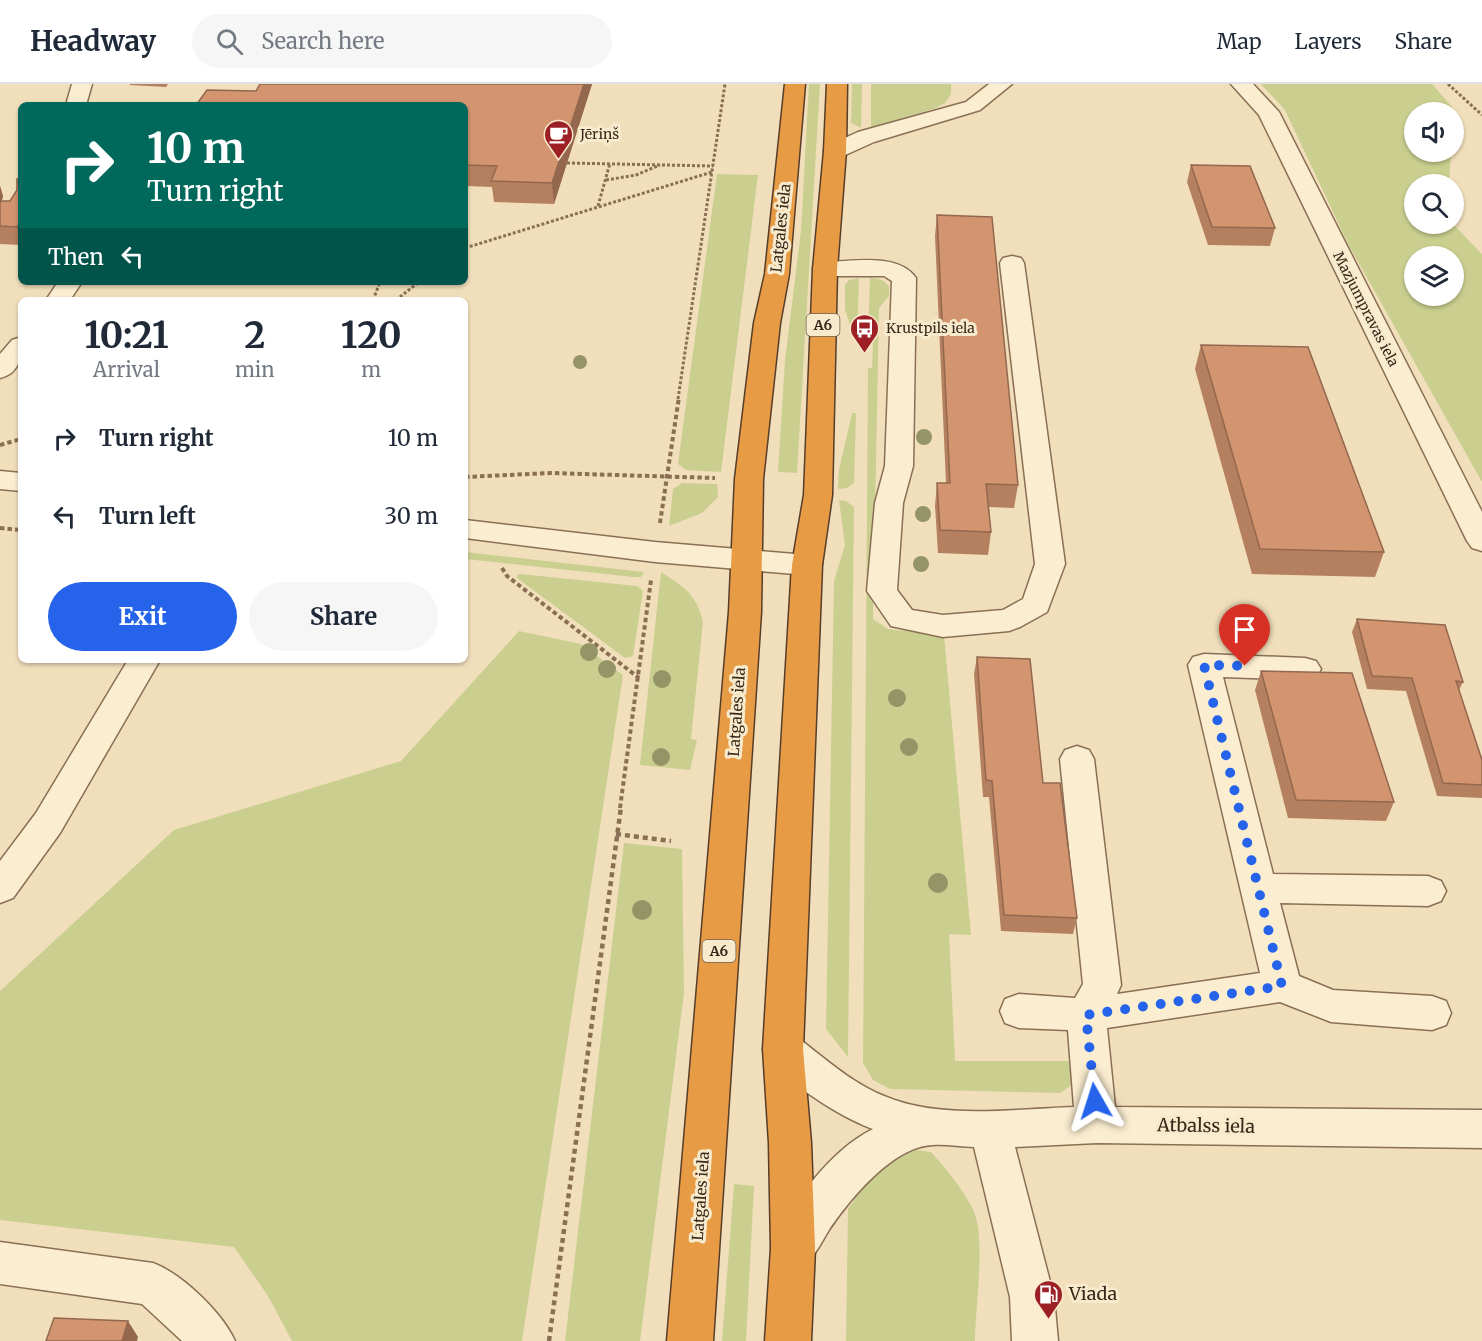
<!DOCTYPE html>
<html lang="en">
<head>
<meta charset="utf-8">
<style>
  body { margin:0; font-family:Merriweather,serif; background:#f6f6f7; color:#1f2937; height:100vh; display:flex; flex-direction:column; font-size:22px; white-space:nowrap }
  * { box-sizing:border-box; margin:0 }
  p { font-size:20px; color:#747a83 }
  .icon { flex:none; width:33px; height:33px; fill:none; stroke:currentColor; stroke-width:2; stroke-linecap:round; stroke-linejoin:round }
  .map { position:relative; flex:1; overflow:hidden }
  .drawer { position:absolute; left:18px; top:213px; width:450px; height:366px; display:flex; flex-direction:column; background:#fff; border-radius:9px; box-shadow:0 2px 4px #0004 }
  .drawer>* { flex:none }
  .banner { position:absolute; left:18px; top:18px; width:450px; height:183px; border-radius:9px; box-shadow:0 2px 4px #0004; background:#00695c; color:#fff; overflow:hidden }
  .fabs { position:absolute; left:1404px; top:18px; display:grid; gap:12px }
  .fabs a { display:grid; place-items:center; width:60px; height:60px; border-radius:50%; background:#fff; box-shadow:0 2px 4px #0004; font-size:30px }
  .pin { position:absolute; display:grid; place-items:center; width:51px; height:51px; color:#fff; margin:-62px -26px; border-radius:50% 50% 50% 0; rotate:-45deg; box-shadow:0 0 6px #0007 }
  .pin .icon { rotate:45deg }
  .me { position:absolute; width:66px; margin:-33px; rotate:354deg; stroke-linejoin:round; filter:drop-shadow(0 0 4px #0008) }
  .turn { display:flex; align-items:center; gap:21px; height:126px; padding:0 30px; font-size:27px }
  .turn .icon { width:78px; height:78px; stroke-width:2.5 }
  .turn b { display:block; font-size:42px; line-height:51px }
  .then { display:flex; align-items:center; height:57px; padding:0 30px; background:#0003; gap:12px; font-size:22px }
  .eta { display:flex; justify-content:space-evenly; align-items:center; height:102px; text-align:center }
  .eta b { font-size:36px; font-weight:700; line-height:42px }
  .primary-button { display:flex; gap:12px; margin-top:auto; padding:12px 30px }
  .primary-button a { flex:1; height:69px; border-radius:36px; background:#2563eb; color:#fff; font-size:24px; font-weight:700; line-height:69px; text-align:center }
  .primary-button a+a { background:#f6f6f7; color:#1f2937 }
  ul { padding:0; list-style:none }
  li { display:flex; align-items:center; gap:18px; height:78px; padding:0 30px }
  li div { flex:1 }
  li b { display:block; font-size:22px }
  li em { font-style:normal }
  header { display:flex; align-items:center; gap:36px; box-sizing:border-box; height:84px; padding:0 30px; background:#fff; border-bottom:2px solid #e0e1e3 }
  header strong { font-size:28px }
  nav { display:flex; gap:33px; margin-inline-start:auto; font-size:21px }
  .search { width:420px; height:54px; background:#f6f6f7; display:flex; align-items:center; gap:15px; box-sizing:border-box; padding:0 21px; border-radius:33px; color:#747a83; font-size:22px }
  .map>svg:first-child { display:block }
  .green { fill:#cacf90; fill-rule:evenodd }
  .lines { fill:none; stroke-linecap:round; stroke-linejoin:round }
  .minor-casing { stroke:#8a6f54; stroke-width:3 }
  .highway-casing { stroke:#573d2a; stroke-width:3 }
  .path-far2 { stroke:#8a6f54; stroke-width:3; stroke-dasharray:3 2; stroke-linecap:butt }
  .path-far1 { stroke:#8a6f54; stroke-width:4; stroke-dasharray:4.5 3; stroke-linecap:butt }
  .path { stroke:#8a6f54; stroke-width:4.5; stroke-dasharray:5 4; stroke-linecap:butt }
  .minor { fill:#fbedd0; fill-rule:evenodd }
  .highway { fill:#e89b45; fill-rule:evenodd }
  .tree { fill:#959466 }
  .wall { fill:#b5805f }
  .shaded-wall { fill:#93684e }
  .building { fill:#d2956f; stroke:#93684e; stroke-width:1.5 }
  .route { stroke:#2563eb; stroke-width:10; stroke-dasharray:0 18 }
  .labels { text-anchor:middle; stroke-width:6; stroke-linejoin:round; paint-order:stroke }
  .far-poi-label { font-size:14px; fill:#38281b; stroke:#f8eacc; text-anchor:start }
  .far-street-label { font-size:14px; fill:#38281b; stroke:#f8eacc }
  .shield { fill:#f8eacc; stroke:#726250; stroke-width:1.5 }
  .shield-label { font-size:14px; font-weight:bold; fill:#38281b }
  .street-label { font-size:15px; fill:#38281b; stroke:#f8eacc }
  .near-street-label { font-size:18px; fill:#38281b; stroke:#f8eacc }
  .near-poi-label { font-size:18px; fill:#38281b; stroke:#f8eacc; text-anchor:start }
</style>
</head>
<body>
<header>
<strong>Headway</strong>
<div class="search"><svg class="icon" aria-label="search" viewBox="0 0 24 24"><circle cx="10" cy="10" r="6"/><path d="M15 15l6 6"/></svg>Search here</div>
<nav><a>Map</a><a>Layers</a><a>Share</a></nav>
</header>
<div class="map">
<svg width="1482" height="1257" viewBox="0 0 1482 1257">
  <rect width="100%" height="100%" fill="#f1dfbc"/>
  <path class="green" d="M809,0H820L797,389L778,388L785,276L801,147Z
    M852,0H862L861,44L851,39Z
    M871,0H951V10L945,19L936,24L871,44Z
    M1261,0H1432L1453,24V28H1414V68H1451L1449,100H1414V140H1453L1482,170V398L1348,160L1285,26ZM1414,172H1454V212H1414Z
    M717,90L758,91L721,388L686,386L678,380Z
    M870,193L882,196L889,202V212L879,224L873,535L888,545L944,551L971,851L949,850L955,977H1069L1072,1001L1060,1009L890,1005L873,996L863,979L868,284H872L873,260L868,259Z
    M859,194L857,252H854L845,226V201L849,196Z
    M852,329H856L854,399L847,404L838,405L839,386Z
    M682,399L717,400L718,413L702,429L669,442L673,405Z
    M839,416L846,417L854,423L848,973L826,945L834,497L845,461Z
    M465,468L644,488L641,493H633L465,475Z
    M661,488C684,503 696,509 703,538L691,655L697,656L690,686L640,681Z
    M520,490L637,502L643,507L633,572L625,574L517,494V491Z
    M519,547L581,560L623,591L522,1257H292L268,1212L234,1163L0,1136V907L174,746L401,677Z
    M624,759L682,765L684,909L640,1257H565Z
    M917,1066L931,1068C947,1086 964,1106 974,1128C986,1156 975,1224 975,1257H846L848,1125L880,1079Z
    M734,1100L754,1102L746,1257H722Z"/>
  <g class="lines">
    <defs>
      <path id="minor" d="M72,0H92L86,21H66Z
        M989,0H1012L980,26L874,58L843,72L835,74L827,72L824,67L827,62L858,48L966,18Z
        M1231,0H1253L1279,28L1482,428V467L1472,464L1467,457L1259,31Z
        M1012,172L1021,174L1024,179L1065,480L1047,528L1020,543L1009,547L943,553L891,542L867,507L875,419L885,382L892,197L884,192H825L816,190L813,185L816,180L825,178C852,178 898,168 916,194L913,382L903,419L897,506L912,526L943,531L1003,526L1023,515L1035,480L1000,179L1003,174Z
        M58,198H82L70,216H46Z
        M21,253C21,272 21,289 0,294V270L12,256Z
        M0,387L21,389V407L0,405Z
        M465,436L655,458L807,471L818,474L822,481L818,488L807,491L655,478L465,454Z
        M1204,570L1305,574L1316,577L1321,585L1316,593L1305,596L1223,593L1273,790L1428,792L1441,797L1446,807L1441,817L1428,822L1280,819L1299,892L1333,906L1432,912L1446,917L1451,929L1446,941L1432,946L1331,938L1280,918L1107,944L1115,1023L1482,1026V1064L1097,1059L1015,1063L1054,1213L1058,1257H1012L1010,1213L974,1063C960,1063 946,1060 933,1061C893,1062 849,1116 829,1146C817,1165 815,1176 793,1185L778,1179L771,1164C790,1121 830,1066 873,1045C842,1034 777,994 763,965L769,953L783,948L797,953C824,974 852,999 884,1012C940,1036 1014,1025 1074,1023L1068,946L1019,944L1005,939L1000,927L1005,915L1019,910L1075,914L1083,900L1060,675L1065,666L1077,662L1089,666L1094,675L1121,901L1117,910L1260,889L1188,581L1193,573Z
        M128,576H160L60,749L13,814L0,819V777L36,729Z
        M0,1158L153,1179C182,1190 222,1228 235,1257H182L142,1220L0,1200Z"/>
      <path id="highway" d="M785,0H805L789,190L780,239L763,395L761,528L713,1257H667L729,528L735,395L754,239L765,190Z
        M827,0H847L846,67L837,185L832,411L822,481L803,965L811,1059L815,1164L811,1257H765L771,1164L769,1059L763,965L792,481L804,411L813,185L824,67Z"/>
    </defs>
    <use href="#minor" class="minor-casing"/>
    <use href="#highway" class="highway-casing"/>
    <path class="path-far2" d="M1448,0L1482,31
      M567,79L713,82
      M606,96L636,91L660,81
      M598,122L610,79
      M465,164L712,88
      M373,216L380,198
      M396,216L419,198
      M678,315L725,0"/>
    <path class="path-far1" d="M0,361L21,355
      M465,393L551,389L715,394
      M660,439L679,313
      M0,444L21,446
      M502,484L507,492L639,594
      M620,724L651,496"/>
    <path class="path" d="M616,750L671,757
      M549,1257L621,723"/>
    <use href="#minor" class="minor"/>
    <use href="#highway" class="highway"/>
  </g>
  <g class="tree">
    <circle cx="580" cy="278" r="7"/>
    <circle cx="924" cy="353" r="8"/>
    <circle cx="923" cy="430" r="8"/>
    <circle cx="921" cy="480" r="8"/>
    <circle cx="589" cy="568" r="9"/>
    <circle cx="607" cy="585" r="9"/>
    <circle cx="662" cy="595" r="9"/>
    <circle cx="897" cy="614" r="9"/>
    <circle cx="909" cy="663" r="9"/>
    <circle cx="661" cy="673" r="9"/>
    <circle cx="938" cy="799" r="10"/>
    <circle cx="642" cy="826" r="10"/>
  </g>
  <path class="wall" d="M130,0H168L166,3L130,1Z
    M592,0L554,120L494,118L492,103L465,102V21L256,7Z
    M1191,81L1275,144L1270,162L1208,161L1187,98Z
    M21,95V161L0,160V102L3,112L2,117H10L17,106Z
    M937,131L1018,401L1014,424L989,423L991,448L988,471L938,469L935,422L937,399H946L935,152Z
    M1201,261L1384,468L1375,493L1252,490L1195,285Z
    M1357,535L1463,598L1459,606L1482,676V714L1437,712L1406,607L1367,605L1352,548Z
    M977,573L1077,834L1073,850L1001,847L989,713H983L974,590Z
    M1261,587L1394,718L1386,737L1288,734L1255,606Z"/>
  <path class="shaded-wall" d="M584,0H592L554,120L552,99Z
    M0,102L3,112L0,122Z
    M21,137V154L17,143Z
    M128,1237L138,1253L137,1257H122Z"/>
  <path class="building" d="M260,0H584L552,99L491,97L497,82L465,81V21H196L207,6L256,7Z
    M1191,81L1250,82L1275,144L1212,143Z
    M17,95H21V137L17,143L0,142V117H10L17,106Z
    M937,131L992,133L1018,401L986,400L991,448L940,446L937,399H950Z
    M1201,261L1308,263L1384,468L1260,465Z
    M1357,535L1445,541L1463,598L1456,597L1482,676V701L1443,699L1412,594L1372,592Z
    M977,573L1030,575L1043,699H1060L1077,834L1004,831L992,697L986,696Z
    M1261,587L1352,589L1394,718L1296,716Z
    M54,1234L128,1237L122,1257H46Z"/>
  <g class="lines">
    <path class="route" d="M1095,1017L1086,931L1282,902L1204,581L1245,582"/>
  </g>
  <defs>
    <symbol id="cafe-pin" viewBox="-11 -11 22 30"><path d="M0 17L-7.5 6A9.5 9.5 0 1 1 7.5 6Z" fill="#9d2026" stroke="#f8eacc"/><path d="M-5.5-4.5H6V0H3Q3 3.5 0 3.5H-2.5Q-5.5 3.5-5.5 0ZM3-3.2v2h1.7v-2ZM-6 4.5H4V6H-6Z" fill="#fff"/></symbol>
    <symbol id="bus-pin" viewBox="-11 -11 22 30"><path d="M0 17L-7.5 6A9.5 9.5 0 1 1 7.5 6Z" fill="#9d2026" stroke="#f8eacc"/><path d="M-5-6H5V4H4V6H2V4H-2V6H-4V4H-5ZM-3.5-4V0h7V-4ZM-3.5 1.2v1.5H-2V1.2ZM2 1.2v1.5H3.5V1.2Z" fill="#fff"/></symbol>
    <symbol id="fuel-pin" viewBox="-11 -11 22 30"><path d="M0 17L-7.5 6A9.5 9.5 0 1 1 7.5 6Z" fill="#9d2026" stroke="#f8eacc"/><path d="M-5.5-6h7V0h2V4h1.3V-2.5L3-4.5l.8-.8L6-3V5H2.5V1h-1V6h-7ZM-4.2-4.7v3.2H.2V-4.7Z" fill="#fff"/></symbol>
  </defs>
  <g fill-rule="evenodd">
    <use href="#cafe-pin" x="542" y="34" width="33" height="45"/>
    <use href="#bus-pin" x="848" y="228" width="33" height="45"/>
    <use href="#fuel-pin" x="1032" y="1194" width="33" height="45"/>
  </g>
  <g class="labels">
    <g class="far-poi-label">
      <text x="580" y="55">Jēriņš</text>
      <text x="886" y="249">Krustpils iela</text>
    </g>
    <g class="far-street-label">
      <text transform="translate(1366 225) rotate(63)" y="5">Mazjumpravas iela</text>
    </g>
    <g class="shield">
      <rect x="806.5" y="230" width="33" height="22" rx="4.5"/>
      <rect x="702.5" y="856" width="33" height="22" rx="4.5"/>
    </g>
    <g class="shield-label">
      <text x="823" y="246">A6</text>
      <text x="719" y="872">A6</text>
    </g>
    <g class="street-label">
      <text transform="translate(781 144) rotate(-84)" y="5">Latgales iela</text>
      <text transform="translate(737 628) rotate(-86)" y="5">Latgales iela</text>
      <text transform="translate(701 1112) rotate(-86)" y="5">Latgales iela</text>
    </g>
    <g class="near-street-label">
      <text transform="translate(1206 1042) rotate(1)" y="6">Atbalss iela</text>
    </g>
    <g class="near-poi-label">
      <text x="1069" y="1216">Viada</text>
    </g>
  </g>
</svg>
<div class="fabs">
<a><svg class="icon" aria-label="sound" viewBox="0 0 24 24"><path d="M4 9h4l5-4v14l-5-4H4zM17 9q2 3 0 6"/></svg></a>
<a><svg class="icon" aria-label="search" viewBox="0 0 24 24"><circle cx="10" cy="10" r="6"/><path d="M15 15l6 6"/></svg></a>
<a><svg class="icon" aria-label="layers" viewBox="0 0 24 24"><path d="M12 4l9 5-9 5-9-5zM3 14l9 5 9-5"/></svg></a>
</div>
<div class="pin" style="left:1245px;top:582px;background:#d93025"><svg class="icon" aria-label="arrive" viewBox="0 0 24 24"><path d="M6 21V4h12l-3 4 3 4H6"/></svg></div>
<svg class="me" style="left:1095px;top:1017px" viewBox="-20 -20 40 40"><path d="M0-17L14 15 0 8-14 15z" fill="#2563eb" stroke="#fff" stroke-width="4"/></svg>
<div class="banner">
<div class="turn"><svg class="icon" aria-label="right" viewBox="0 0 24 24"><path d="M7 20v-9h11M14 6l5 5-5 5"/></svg><div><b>10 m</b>Turn right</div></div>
<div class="then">Then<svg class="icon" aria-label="left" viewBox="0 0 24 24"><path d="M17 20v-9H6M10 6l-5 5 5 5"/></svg></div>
</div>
<section class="drawer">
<div class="eta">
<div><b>10:21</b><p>Arrival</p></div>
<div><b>2</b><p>min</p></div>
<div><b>120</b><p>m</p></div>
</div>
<ul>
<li><svg class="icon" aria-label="right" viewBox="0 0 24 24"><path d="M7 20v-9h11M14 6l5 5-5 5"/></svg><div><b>Turn right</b></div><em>10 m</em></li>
<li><svg class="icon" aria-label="left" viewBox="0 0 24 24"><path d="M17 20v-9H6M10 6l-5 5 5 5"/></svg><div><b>Turn left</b></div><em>30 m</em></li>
</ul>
<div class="primary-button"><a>Exit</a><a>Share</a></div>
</section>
</div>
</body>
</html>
